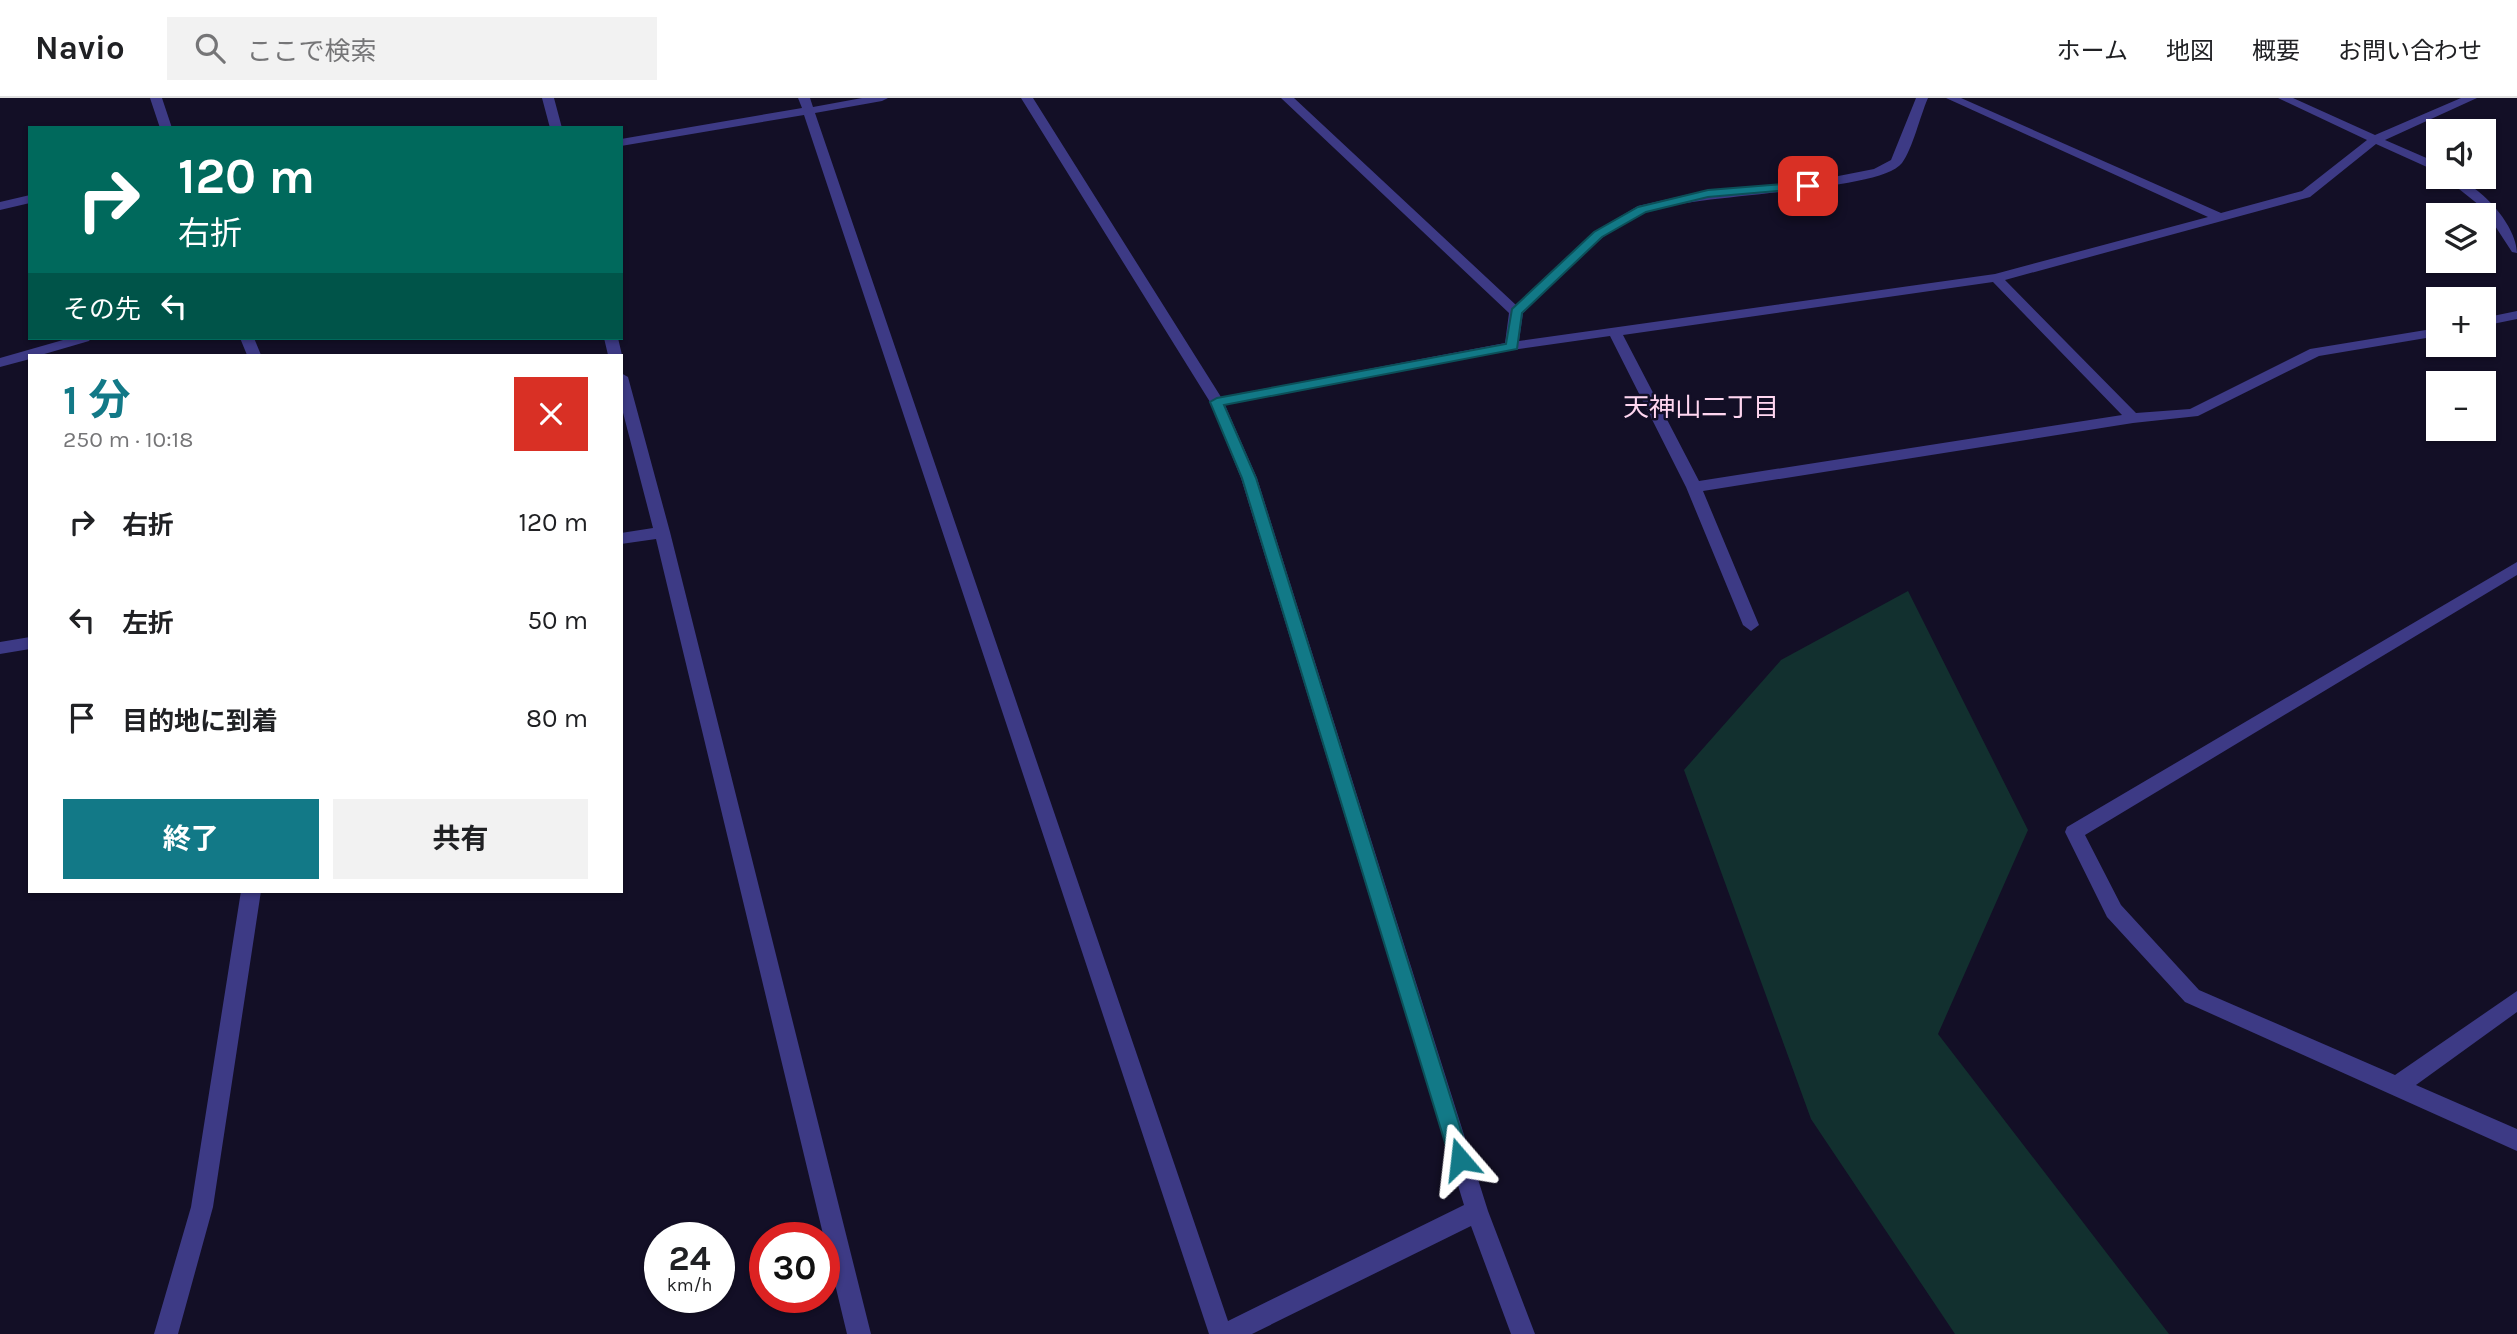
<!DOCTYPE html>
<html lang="ja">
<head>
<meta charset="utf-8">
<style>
  body { margin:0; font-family:Karla,"Noto Sans JP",sans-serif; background:#f2f2f2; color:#202124; height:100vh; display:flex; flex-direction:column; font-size:26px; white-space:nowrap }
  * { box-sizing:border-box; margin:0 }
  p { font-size:23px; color:#757577 }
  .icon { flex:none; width:38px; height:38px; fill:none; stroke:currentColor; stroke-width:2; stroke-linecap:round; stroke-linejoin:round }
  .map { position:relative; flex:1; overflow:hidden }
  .sheet { position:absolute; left:28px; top:256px; width:595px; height:539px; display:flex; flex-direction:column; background:#fff; border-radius:0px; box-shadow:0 2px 5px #0004 }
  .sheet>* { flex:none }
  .hud { position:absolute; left:28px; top:28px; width:595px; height:214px; border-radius:0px; box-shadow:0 2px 5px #0004; background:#00695c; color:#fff; overflow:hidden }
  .buttons { position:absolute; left:2426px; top:21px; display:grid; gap:14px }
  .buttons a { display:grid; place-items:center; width:70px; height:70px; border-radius:0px; background:#fff; box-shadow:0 2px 5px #0004; font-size:35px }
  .speed { position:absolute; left:644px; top:1124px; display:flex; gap:14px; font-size:35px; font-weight:700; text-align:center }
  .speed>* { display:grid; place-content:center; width:91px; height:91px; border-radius:50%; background:#fff; box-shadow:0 2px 5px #0004; line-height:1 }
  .speed small { font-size:18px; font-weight:400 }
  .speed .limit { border:10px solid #d22; background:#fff; color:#111 }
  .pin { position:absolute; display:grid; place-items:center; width:60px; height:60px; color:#fff; margin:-30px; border-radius:14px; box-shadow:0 4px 10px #0006 }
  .me { position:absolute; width:77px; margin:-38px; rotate:343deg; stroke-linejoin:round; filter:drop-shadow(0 0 5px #0008) }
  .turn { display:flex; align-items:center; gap:24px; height:147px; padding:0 35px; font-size:32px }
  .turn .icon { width:91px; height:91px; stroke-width:2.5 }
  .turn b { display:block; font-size:49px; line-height:60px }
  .then { display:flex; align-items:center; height:66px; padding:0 35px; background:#0003; gap:14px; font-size:26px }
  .round { display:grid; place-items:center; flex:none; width:74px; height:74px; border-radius:0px; background:#f2f2f2 }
  .overview { display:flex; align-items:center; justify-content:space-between; height:119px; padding:0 35px }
  h1 { font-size:42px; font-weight:700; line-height:52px; color:#127987 }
  .action { display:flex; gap:14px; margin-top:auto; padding:14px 35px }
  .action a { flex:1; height:80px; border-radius:0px; background:#127987; color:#fff; font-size:28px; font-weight:700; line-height:80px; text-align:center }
  .action a+a { background:#f2f2f2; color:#202124 }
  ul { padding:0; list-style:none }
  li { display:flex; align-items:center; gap:21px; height:98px; padding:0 35px }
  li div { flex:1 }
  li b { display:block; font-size:26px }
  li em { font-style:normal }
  header { display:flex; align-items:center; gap:42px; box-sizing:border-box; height:98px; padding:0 35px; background:#fff; border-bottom:2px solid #e0e0e0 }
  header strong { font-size:33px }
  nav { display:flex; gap:38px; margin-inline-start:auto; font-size:24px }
  .search { width:490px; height:63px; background:#f2f2f2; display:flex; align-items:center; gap:18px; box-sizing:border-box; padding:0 24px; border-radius:0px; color:#757577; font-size:26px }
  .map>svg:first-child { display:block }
  .green { fill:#12302f }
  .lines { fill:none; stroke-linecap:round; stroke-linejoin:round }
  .minor { fill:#3d3a85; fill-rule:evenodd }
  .route { fill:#127987; stroke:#0c4f58; stroke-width:2 }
  .labels { text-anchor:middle; stroke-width:5; stroke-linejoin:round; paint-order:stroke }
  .neighbourhood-label { font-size:26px; fill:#ffd6f0; stroke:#130f26 }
</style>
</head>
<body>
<header>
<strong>Navio</strong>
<div class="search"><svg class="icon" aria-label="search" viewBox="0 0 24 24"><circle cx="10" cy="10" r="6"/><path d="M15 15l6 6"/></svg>ここで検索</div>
<nav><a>ホーム</a><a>地図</a><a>概要</a><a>お問い合わせ</a></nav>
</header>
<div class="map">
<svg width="2517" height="1236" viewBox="0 0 2517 1236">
  <rect width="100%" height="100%" fill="#130f26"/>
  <path class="green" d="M1908,493L2028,732L1938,936L2169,1236H1955L1811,1021L1684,672L1781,562Z"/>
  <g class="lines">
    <path class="minor" d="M150,0H162L172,30H160Z
      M542,0H554L562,30H550Z
      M798,0H810L813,9L862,0H888L882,3L815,15L1228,1223L1464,1107L1241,380L1210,304L1021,0H1033L1221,299L1505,245L1509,215L1281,0H1294L1516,207L1594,134L1638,108L1708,92L1808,84L1874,71L1891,62L1916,0H1928C1920,18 1913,50 1902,65C1879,95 1694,95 1646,114C1598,133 1560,180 1523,215L1519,243L1995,176L2208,119L1946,0H1961L2221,115L2302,93L2367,42L2278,0H2293L2375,37L2461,0H2477L2385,42L2438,65V74L2376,46L2310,99L2005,182L2136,315L2190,311L2310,251L2438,230V238L2319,258L2198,318L2133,325L1703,393L1759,527L1751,533L1743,527L1686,389L1610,238L1512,252L1225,307L1257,380L1488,1113L1535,1236H1511L1471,1128L1252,1236H1209L804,17L621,48V41L802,10ZM1993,184L2122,317L1699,383L1623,237Z
      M2444,79C2474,78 2517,126 2517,155L2512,154L2484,111Z
      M30,97V105L0,112V104Z
      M2517,213V221L2483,228V220Z
      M70,240H91L89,243L41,257H30V261L0,269V260Z
      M240,240H254L261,257H247Z
      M604,240H618L622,257L621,258L608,257Z
      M621,275L628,279L670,434L871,1236H847L656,441L621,446V435L653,430L621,307Z
      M2517,464V477L2085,737L2121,807L2199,892L2395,977L2517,893V914L2416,987L2517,1031V1053L2185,904L2107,819L2065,734L2067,729Z
      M30,539V551L0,556V544Z
      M241,793H261L213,1109L178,1236H154L191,1109Z"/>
  </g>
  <path class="route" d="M1808,84L1813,88L1812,90L1708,99L1646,114L1602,139L1522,215L1517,251L1224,307L1256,380L1470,1061L1467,1068L1460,1071L1453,1068L1450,1061L1242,380L1210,304L1217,300L1506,246L1512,211L1594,134L1638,109L1708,92Z"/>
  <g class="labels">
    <g class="neighbourhood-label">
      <text x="1701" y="318">天神山二丁目</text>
    </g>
  </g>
</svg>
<div class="buttons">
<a><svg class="icon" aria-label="sound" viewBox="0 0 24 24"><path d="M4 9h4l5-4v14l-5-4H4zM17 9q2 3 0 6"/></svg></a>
<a><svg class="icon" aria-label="layers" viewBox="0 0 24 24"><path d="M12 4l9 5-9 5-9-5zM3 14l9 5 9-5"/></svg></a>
<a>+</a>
<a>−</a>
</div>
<div class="speed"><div>24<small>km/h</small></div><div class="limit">30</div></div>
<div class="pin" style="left:1808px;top:88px;background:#d93025"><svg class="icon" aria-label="arrive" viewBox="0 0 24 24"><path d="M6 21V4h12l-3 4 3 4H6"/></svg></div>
<svg class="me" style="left:1460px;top:1061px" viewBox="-20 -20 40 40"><path d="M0-17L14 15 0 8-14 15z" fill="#127987" stroke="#fff" stroke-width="4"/></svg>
<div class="hud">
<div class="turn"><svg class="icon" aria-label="right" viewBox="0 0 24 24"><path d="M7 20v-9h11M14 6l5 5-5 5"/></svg><div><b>120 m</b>右折</div></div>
<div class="then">その先<svg class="icon" aria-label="left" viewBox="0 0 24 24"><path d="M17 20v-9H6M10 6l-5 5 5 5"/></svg></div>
</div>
<section class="sheet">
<div class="overview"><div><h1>1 分</h1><p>250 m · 10:18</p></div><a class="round" style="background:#d93025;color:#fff"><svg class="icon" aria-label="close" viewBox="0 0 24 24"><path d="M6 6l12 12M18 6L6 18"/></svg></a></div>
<ul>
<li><svg class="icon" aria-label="right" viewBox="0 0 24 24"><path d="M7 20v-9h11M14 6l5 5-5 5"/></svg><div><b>右折</b></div><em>120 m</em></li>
<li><svg class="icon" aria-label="left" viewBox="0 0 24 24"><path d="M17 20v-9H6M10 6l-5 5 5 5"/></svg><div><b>左折</b></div><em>50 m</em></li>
<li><svg class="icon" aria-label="arrive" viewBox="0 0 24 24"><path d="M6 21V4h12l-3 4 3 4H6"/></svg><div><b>目的地に到着</b></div><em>80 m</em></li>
</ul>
<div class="action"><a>終了</a><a>共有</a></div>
</section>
</div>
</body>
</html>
